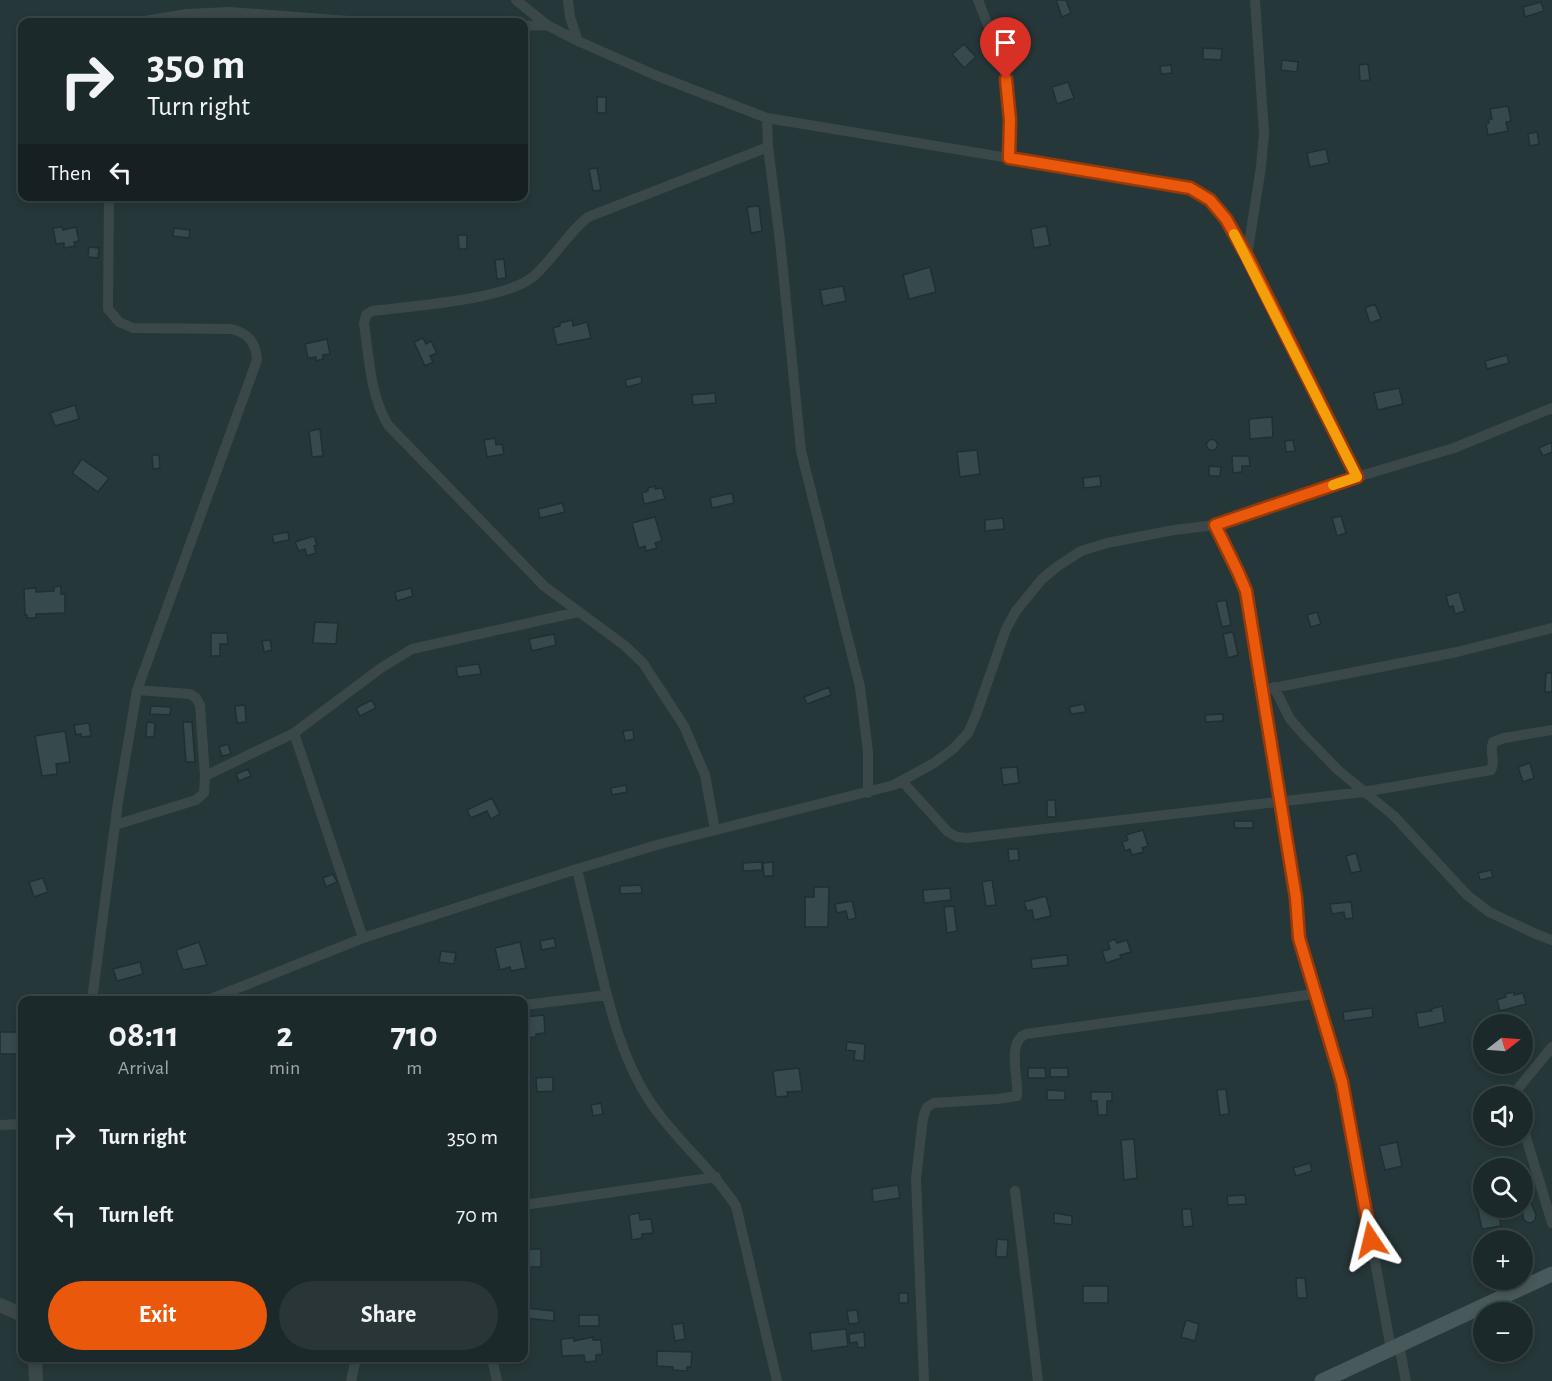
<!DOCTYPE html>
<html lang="en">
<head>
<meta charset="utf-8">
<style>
  body { margin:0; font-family:"Alegreya Sans",sans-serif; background:#293537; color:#f1f3f6; height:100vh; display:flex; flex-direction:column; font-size:22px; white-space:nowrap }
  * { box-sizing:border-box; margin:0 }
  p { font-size:20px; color:#a0a6a9 }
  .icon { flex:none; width:33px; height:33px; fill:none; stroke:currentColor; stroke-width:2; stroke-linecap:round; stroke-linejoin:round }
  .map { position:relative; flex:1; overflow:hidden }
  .panel { position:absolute; left:18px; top:996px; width:510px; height:366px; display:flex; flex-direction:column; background:#1c292b; border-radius:12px; box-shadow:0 3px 9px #0003,0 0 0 2px #3a4547 }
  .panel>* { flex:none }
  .hud { position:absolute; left:18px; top:18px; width:510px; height:183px; border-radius:12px; box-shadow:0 3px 9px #0003,0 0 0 2px #3a4547; background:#1c292b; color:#f1f3f6; overflow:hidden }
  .needle { width:39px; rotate:73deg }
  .buttons { position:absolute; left:1473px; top:1014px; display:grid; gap:12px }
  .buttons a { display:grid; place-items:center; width:60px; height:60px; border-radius:50%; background:#1c292b; box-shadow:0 3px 9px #0003,0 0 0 2px #3a4547; font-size:30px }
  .pin { position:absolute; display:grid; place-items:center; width:51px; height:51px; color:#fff; margin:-62px -26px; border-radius:50% 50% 50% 0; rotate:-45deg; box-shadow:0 0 6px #0007 }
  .pin .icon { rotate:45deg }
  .me { position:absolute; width:66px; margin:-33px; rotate:350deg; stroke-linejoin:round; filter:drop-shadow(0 0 4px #0008) }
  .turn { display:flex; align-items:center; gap:21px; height:126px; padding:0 30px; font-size:27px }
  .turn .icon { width:78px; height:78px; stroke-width:2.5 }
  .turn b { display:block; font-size:42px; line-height:51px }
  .then { display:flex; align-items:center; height:57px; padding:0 30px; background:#0003; gap:12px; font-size:22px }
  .eta { display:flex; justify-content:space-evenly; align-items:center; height:102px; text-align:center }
  .eta b { font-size:36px; font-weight:700; line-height:42px }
  .action { display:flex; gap:12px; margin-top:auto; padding:12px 30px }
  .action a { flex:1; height:69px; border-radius:36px; background:#ea580c; color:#fff; font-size:24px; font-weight:700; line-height:69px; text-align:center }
  .action a+a { background:#293537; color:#f1f3f6 }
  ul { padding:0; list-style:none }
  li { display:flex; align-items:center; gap:18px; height:78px; padding:0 30px }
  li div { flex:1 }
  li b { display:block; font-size:22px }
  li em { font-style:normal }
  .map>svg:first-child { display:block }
  .building { fill:#364a4d; stroke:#212f31; stroke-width:1.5 }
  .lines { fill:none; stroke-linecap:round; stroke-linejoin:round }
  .minor { stroke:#3a484a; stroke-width:10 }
  .tertiary { stroke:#3a484a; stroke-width:14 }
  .secondary { stroke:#48595c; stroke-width:15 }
  .route-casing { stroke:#983908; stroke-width:15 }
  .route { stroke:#ea580c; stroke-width:10 }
  .slow { stroke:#f59e0b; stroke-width:10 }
</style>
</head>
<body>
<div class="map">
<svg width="1552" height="1381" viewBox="0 0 1552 1381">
  <rect width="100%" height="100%" fill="#263739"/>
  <path class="building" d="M1056,0H1066L1071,13L1062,17Z
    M1541,2L1544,11L1525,17L1523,7Z
    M964,44L976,57L964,68L952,54Z
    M1203,48L1222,49L1221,60L1203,59Z
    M1282,60L1298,62L1297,72L1281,70Z
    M1368,64L1370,80L1360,81L1359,65Z
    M1171,65L1172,73L1161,74L1160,66Z
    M1068,82L1074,98L1057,104L1052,87Z
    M597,97H606V113H597Z
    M1508,106L1511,121L1506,122L1508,131L1488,135L1486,124L1489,123L1488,120L1492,119L1490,109Z
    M1537,132L1539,144L1530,146L1528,134Z
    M1326,149L1329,163L1310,167L1307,153Z
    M597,168L601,190L593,191L589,169Z
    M759,206L762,231L751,233L747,207Z
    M1046,226L1050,245L1034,248L1031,229Z
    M62,227L63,230L76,227L79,241L74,242L75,246L64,248V243L56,244L53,228Z
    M174,228L190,230L189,238L173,236Z
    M458,235H467V249H459Z
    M89,247L99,248L98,258L88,257Z
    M504,259L506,278L497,279L495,260Z
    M930,267L936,292L909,299L903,275Z
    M843,286L846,301L823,306L820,290Z
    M1375,304L1381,319L1370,323L1365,308Z
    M572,320L573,326L587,322L591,338L557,345L553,328L560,326V323Z
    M423,338L426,344L431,341L437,353L430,356L433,362L425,366L414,342Z
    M327,339L330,354L323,355V359L316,361V357L308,358L305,344Z
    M1507,355L1509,363L1487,369L1485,361Z
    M641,376L642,383L627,387L625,380Z
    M1399,388L1403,404L1378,410L1374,393Z
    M715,393L716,403L693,405L692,395Z
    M75,405L79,419L55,426L50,413Z
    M1272,417L1273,437L1250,439L1249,419Z
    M320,429L323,456L312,457L309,431Z
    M495,438L496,445L502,444L504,454L487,457L484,440Z
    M1206.5 445a5.5 5.5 0 1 1 11 0a5.5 5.5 0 1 1-11 0Z
    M1293,440L1295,451L1286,452L1285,441Z
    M1552,442V452L1543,456L1539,448Z
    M977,450L980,474L960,477L957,452Z
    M152,455H159L160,468L153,469Z
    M1232,456H1249L1250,466H1242V472L1233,473Z
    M82,459L109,478L98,492L72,473Z
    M1209,466L1221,467L1220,476H1209Z
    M1100,476L1101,486L1084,488L1083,478Z
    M655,486V489L662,488L665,499L644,504L642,493L648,491V488Z
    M732,493L734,503L712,508L710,498Z
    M562,503L565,512L540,518L538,509Z
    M1341,516L1346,533L1337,536L1332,518Z
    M655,517L662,541L655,543L657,548L646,551L645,546L639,548L632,523Z
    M1003,518L1004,529L985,531V520Z
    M288,532L289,540L274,543L272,535Z
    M314,536L317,545L314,546L316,553L307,556L305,549L299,551L295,542Z
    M61,586V594H65V613L36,614V618H27V615H25L24,589L36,588V592L54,591V587Z
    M411,588L413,596L397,601L395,592Z
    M1459,592L1465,611L1455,614L1453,606L1449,607L1446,596Z
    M1226,600L1231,625L1222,627L1216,602Z
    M1317,612L1321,624L1311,627L1307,615Z
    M315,622L338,623L336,644L313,643Z
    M1233,632L1238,655L1228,658L1223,634Z
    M211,633H227L228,644H220V656H211Z
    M554,634L556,645L532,651L529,639Z
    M270,640L272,650L264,652L262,641Z
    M479,664L481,674L458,677L456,667Z
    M1546,673H1552V692H1545Z
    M829,687L831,695L807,704L804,697Z
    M372,700L376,708L360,716L356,708Z
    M1084,704L1086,712L1071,714L1069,707Z
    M245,705L246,722L237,723L235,706Z
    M151,706L171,707L170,715L150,714Z
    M1223,714V721L1206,722L1205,715Z
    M147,722L155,723L154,737H146Z
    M183,722H192L195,762H186Z
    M89,723L91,736L81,737V734L76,735L74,725Z
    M633,730L634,739L625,741L623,731Z
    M65,731L70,762L56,764L57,774L42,776L35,736Z
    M228,744L231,754L222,756L219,747Z
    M1530,763L1534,778L1523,782L1518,767Z
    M1017,767L1019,783L1003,785L1001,768Z
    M248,769L251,776L239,781L236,774Z
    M626,785L627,792L612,795L611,788Z
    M492,798L500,814L491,819L487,811L471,818L467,810Z
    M1047,800H1055L1056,817H1047Z
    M1234,821H1253V828H1235Z
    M1143,830L1148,846L1142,848L1144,852L1132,855L1130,849L1125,851L1122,842L1128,840L1126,835Z
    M1008,849H1018L1019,860L1009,861Z
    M1356,853L1361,871L1351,873L1346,856Z
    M762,862V870L743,871V863Z
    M773,862V876H764L763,863Z
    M1491,870L1493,877L1480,880L1478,873Z
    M333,874L337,882L326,887L323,878Z
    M43,878L48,892L34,897L29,882Z
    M992,880L996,905L986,906L982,882Z
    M641,885L642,893L620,894V886Z
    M814,887H829L828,927H805V897H814Z
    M950,888L951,900L924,903L923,890Z
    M1046,896L1051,916L1034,920L1032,910L1027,911L1024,902Z
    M852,901L856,918L848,920L846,911L837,913L835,904Z
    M1351,902L1353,918L1345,919L1344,912L1332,914L1330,904Z
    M954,906L957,931L947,933L944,907Z
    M554,938L556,947L542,950L540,941Z
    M1115,939L1117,943L1127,940L1131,952L1120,955L1121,958L1106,963L1102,951L1110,949L1108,942Z
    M199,942L207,965L183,970L176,950Z
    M520,942L526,968L511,971L510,967L500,970L495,948Z
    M441,951L456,953L454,964L439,962Z
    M1067,955L1068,965L1032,969L1031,959Z
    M140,962L143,974L117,981L113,969Z
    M1514,992V995L1523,993L1526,1004L1500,1011L1497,1000L1506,997L1505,994Z
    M1442,1006L1445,1022L1419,1028L1416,1013L1432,1011L1431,1009Z
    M1372,1008L1373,1017L1344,1021L1343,1012Z
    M544,1015L545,1033L536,1034V1037L525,1038L524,1017Z
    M0,1032H18L17,1054H0Z
    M847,1042L865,1044L864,1061L854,1060L855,1051L846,1050Z
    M799,1068L802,1091L787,1092L788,1096L776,1097L773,1071Z
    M1028,1068H1045L1046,1078H1028Z
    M1050,1068H1068V1077H1050Z
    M553,1077V1091L537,1092L536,1078Z
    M1226,1089L1229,1114L1220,1115L1217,1090Z
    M1047,1090L1065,1091V1100H1047Z
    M1091,1092H1112V1101H1107V1115H1098L1097,1101H1091Z
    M601,1103L603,1114L593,1116L591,1105Z
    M1134,1139L1137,1178L1124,1180L1121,1140Z
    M1397,1142L1402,1166L1385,1170L1379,1146Z
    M1310,1163L1312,1171L1296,1176L1293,1168Z
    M898,1185L900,1198L873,1202L872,1189Z
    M1522,1194L1528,1196L1536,1215L1535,1220L1531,1223L1526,1222L1523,1218Z
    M1245,1195L1246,1204L1228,1205L1227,1196Z
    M1484,1200V1208H1504L1505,1214L1499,1215L1501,1226L1482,1229L1476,1201Z
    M1182,1209H1191L1193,1226L1183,1227Z
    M639,1213L640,1220L651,1219L653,1233L642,1234V1238L632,1240L629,1215Z
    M1054,1213L1072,1216V1225L1054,1223Z
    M997,1239L1008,1240L1007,1257H996Z
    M524,1249H541V1267H524Z
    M1296,1278H1305L1307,1298H1297Z
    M1083,1286H1108V1303H1083Z
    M899,1293H908V1303H899Z
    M525,1308L554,1311V1321L524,1318Z
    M857,1310L859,1323L849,1324L847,1311Z
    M579,1315H599V1326H579Z
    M1186,1320L1199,1324L1195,1341L1181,1337Z
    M683,1323L685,1339L675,1341L672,1325Z
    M846,1329L848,1346L812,1351L810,1333Z
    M864,1332L865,1347L858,1348L857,1342L850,1343L849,1334Z
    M593,1337V1340H601L602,1354L596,1355V1361L585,1362L584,1355L562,1356L561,1339L574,1338V1341Z
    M657,1351L692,1352L691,1367H687V1371L673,1370V1367L657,1366Z"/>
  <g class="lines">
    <path class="minor" d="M568,0L570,17L578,41
      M978,0L1004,66L1009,92V158
      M139,22L187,14L229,12L362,22
      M524,26L547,25
      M767,118L768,147L780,241L801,451L860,687L868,752V793
      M1247,256L1261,167L1264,133L1255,0
      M1357,477L1454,448L1552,408
      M1215,525L1238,572L1246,591L1250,613L1261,691L1296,898L1299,938L1342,1081L1391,1349
      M1274,687L1290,719L1304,735L1338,770L1394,816L1467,895L1489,912L1536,934L1552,940
      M1268,689L1457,652L1552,628
      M294,733L363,938
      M205,776L294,733L381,668L412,649L578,612
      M902,781L948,832L957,837L967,838L1363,792L1491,770C1496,761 1489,751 1493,742L1504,738L1552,730
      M115,825L196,800L204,793L205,776L200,705L196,698L190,694L137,690
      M715,830L705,775L684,726L643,663L624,645L544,586L388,425C370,395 369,357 364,323L366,315L372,311C410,306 507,300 534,276C554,258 567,234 588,217L768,147
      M577,869C585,902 592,934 600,967C611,1013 623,1060 649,1100C674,1139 711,1167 736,1206L777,1381
      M92,1000L118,802L137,690L257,360C256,342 248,333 231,329L133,328L119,322L108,309L109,196
      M208,1000L363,938L577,869L660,844L894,785L934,763L953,749L968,733L976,715L1006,629L1016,611L1042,579L1058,566L1081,551L1107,543L1174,530L1215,525L1357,477L1247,256L1226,219L1210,200L1190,188L767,118L655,75L578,41L547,25L516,0
      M524,1005L607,995
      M1515,1096L1516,1091L1552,1047
      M1522,1124L1552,1223
      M0,1125L22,1124
      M1015,1191L1038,1381
      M524,1205L716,1177
      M1399,1345L1406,1381
      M492,1358L497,1381
      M351,1381L356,1358
      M924,1381L916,1178L923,1118L927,1107L934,1103L997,1099L1017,1096C1019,1080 1006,1041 1026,1034L1314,994"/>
    <path class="tertiary" d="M0,1305L18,1313L22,1317
      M35,1358L36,1381"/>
    <path class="secondary" d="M1322,1381L1552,1274"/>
  </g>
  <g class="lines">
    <defs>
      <path id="route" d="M1006,79L1010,120L1009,158L1190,188L1210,200L1226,219L1247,256L1357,477L1215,525L1238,572L1246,591L1296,898L1299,938L1342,1082L1371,1240"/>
    </defs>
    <use href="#route" class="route-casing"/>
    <use href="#route" class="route"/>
    <path class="slow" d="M1234,234L1357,477L1333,485"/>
  </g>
</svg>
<div class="buttons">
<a><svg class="needle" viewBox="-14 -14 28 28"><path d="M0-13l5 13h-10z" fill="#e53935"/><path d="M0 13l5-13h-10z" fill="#a0a6a9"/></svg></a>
<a><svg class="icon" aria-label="sound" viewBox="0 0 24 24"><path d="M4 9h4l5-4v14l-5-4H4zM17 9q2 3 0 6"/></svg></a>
<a><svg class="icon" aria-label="search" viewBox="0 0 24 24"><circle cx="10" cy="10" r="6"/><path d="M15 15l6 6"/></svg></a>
<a>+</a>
<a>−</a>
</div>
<div class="pin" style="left:1006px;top:79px;background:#d93025"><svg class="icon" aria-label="arrive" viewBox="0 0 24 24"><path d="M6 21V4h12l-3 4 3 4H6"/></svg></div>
<svg class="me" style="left:1371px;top:1240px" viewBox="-20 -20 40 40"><path d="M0-17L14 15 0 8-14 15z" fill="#ea580c" stroke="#fff" stroke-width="4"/></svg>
<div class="hud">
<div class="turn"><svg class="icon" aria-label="right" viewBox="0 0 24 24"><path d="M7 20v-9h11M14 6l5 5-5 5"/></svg><div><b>350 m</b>Turn right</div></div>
<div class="then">Then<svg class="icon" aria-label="left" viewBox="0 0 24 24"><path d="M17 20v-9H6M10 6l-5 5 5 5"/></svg></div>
</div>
<section class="panel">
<div class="eta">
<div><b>08:11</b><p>Arrival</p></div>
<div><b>2</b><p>min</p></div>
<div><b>710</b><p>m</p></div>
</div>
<ul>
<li><svg class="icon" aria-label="right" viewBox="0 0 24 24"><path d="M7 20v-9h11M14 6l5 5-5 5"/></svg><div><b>Turn right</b></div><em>350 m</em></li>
<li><svg class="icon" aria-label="left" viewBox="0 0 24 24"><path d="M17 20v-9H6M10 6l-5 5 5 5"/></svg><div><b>Turn left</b></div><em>70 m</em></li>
</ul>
<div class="action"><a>Exit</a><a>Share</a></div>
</section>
</div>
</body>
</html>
